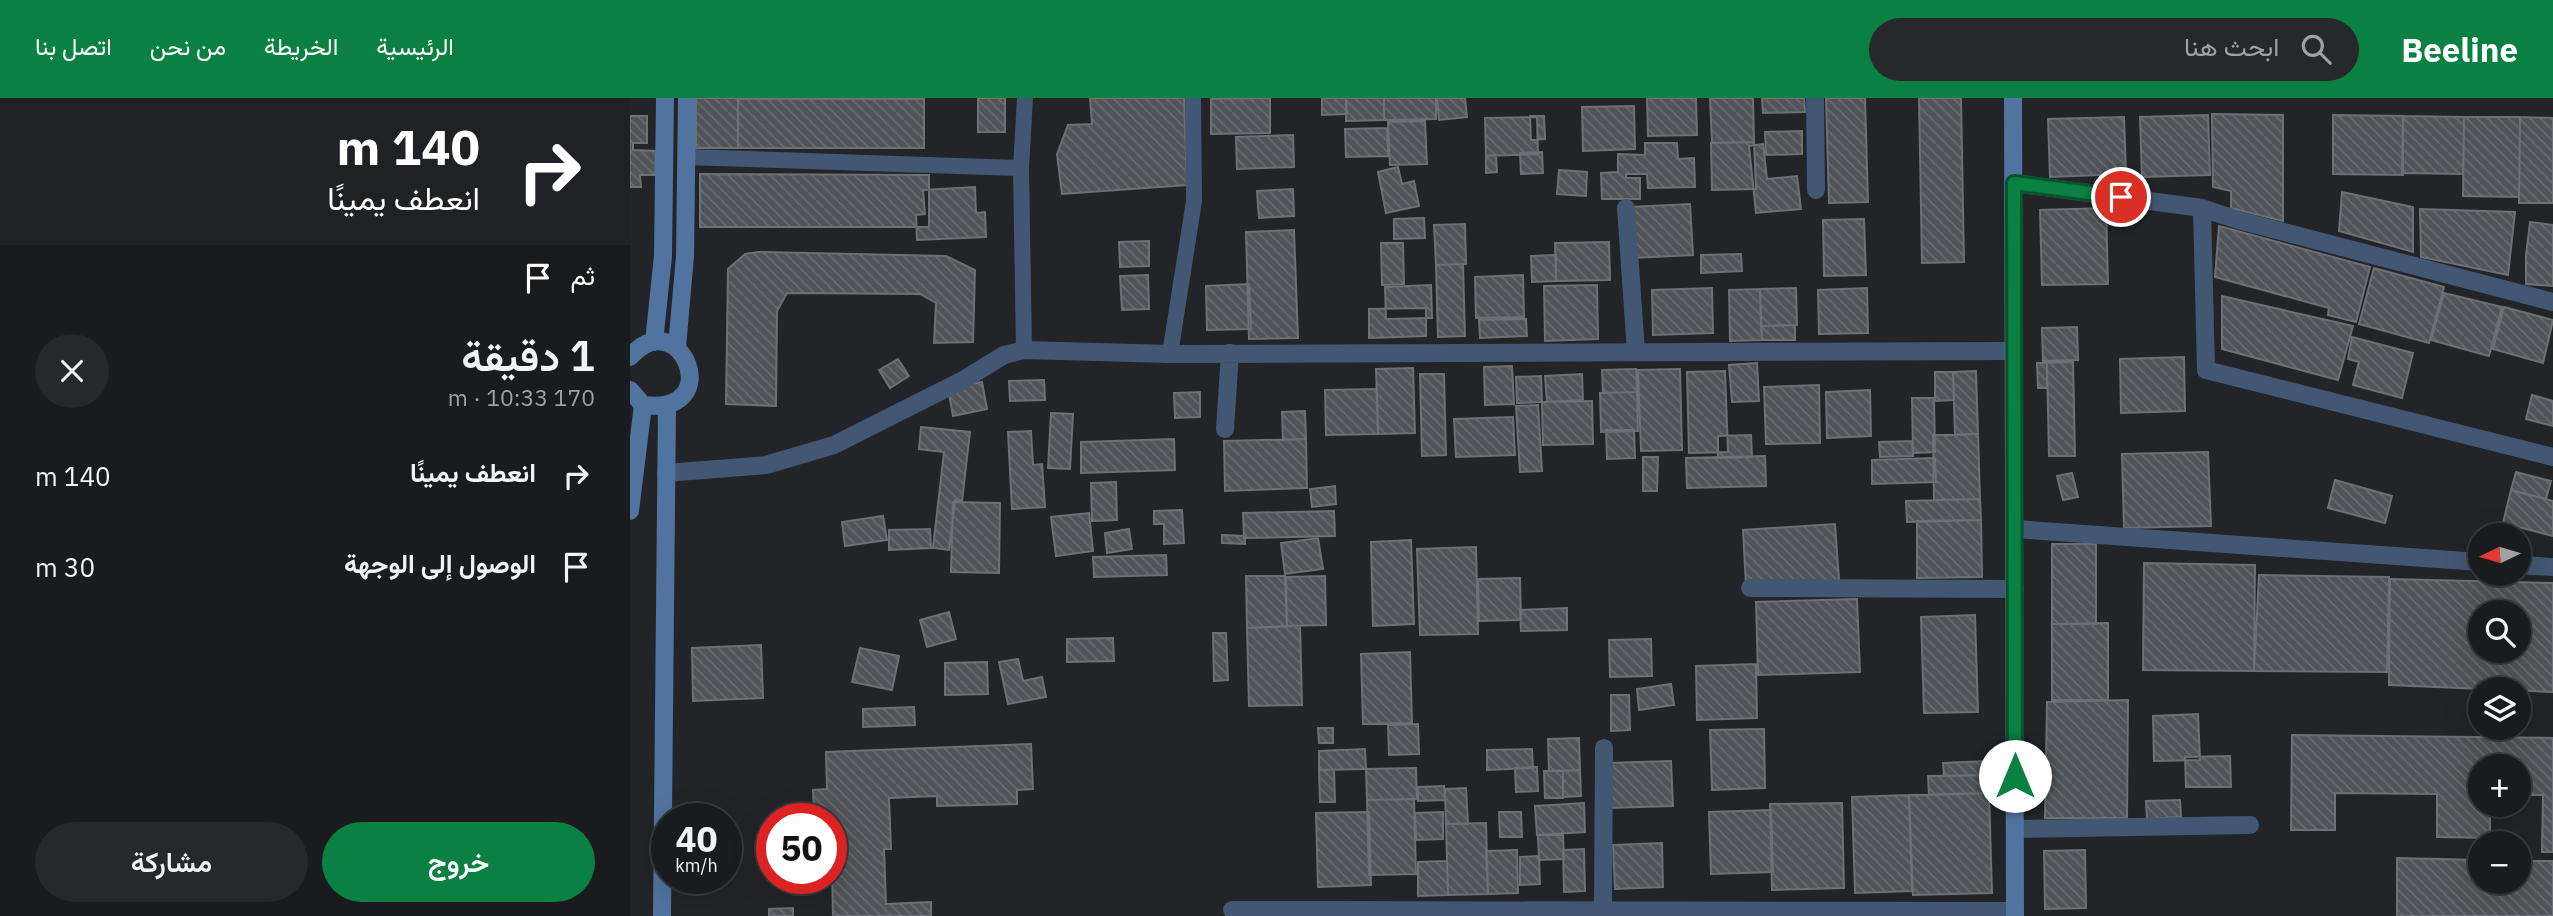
<!DOCTYPE html>
<html lang="ar">
<head>
<meta charset="utf-8">
<style>
  body { margin:0; font-family:"IBM Plex Sans",Vazirmatn,sans-serif; background:#27282b; color:#f1f3f6; direction:rtl; height:100vh; display:flex; flex-direction:column; font-size:26px; white-space:nowrap }
  * { box-sizing:border-box; margin:0 }
  p { font-size:23px; color:#9fa1a4 }
  .icon { flex:none; width:38px; height:38px; fill:none; stroke:currentColor; stroke-width:2; stroke-linecap:round; stroke-linejoin:round }
  .map { position:relative; flex:1; overflow:hidden; direction:ltr }
  .side { display:flex; flex-direction:column; background:#1a1b1e; width:630px }
  .side>* { flex:none }
  .hud { background:#202124; color:#fff; overflow:hidden }
  .needle { width:46px; rotate:265deg }
  .buttons { position:absolute; left:1838px; top:425px; display:grid; gap:14px }
  .buttons a { display:grid; place-items:center; width:63px; height:63px; border-radius:50%; background:#1a1b1e; box-shadow:0 7px 28px #0002,0 0 0 2px #38393c; font-size:35px }
  .speed { position:absolute; left:21px; top:705px; display:flex; gap:14px; font-size:35px; font-weight:700; text-align:center }
  .speed>* { display:grid; place-content:center; width:91px; height:91px; border-radius:50%; background:#1a1b1e; box-shadow:0 7px 28px #0002,0 0 0 2px #38393c; line-height:1 }
  .speed small { font-size:18px; font-weight:400 }
  .speed .limit { border:10px solid #d22; background:#fff; color:#111 }
  .pin { position:absolute; display:grid; place-items:center; width:60px; height:60px; color:#fff; margin:-30px; border:4px solid #fff; border-radius:50%; box-shadow:0 2px 7px #0007 }
  .me { position:absolute; width:77px; margin:-38px; rotate:0deg; stroke-linejoin:round; filter:drop-shadow(0 0 5px #0008) }
  .turn { display:flex; align-items:center; gap:24px; height:147px; padding:0 35px; font-size:32px }
  .turn .icon { width:91px; height:91px; stroke-width:2.5 }
  .turn b { display:block; font-size:49px; line-height:60px }
  .then { display:flex; align-items:center; height:66px; padding:0 35px; background:#0003; gap:14px; font-size:26px }
  .round { display:grid; place-items:center; flex:none; width:74px; height:74px; border-radius:37px; background:#27282b }
  .summary { display:flex; align-items:center; justify-content:space-between; height:119px; padding:0 35px }
  h1 { font-size:42px; font-weight:600; line-height:52px }
  .action { display:flex; gap:14px; margin-top:auto; padding:14px 35px }
  .action a { flex:1; height:80px; border-radius:42px; background:#0b8043; color:#fff; font-size:28px; font-weight:600; line-height:80px; text-align:center }
  .action a+a { background:#27282b; color:#f1f3f6 }
  ul { padding:0; list-style:none }
  li { display:flex; align-items:center; gap:21px; height:91px; padding:0 35px }
  li div { flex:1 }
  li b { display:block; font-size:26px }
  li em { font-style:normal }
  header { display:flex; align-items:center; gap:42px; box-sizing:border-box; height:98px; padding:0 35px; background:#0b8043; color:#fff }
  header strong { font-size:33px }
  nav { display:flex; gap:38px; margin-inline-start:auto; font-size:24px }
  .search { width:490px; height:63px; background:#27282b; display:flex; align-items:center; gap:18px; box-sizing:border-box; padding:0 24px; border-radius:38px; color:#9fa1a4; font-size:26px }
  main { display:flex; flex:1; min-height:0 }
  .map>svg:first-child { display:block }
  .building { fill:url(#building-back-hatch); stroke:#6d7074; stroke-width:2; fill-rule:evenodd }
  .lines { fill:none; stroke-linecap:round; stroke-linejoin:round }
  .service { stroke:#425773; stroke-width:16 }
  .minor { stroke:#425773; stroke-width:18 }
  .secondary { stroke:#5173a0; stroke-width:18 }
  .route-casing { stroke:#07532c; stroke-width:18 }
  .route { stroke:#0b8043; stroke-width:12 }
</style>
</head>
<body>
<header>
<strong>Beeline</strong>
<div class="search"><svg class="icon" aria-label="search" viewBox="0 0 24 24"><circle cx="10" cy="10" r="6"/><path d="M15 15l6 6"/></svg>ابحث هنا</div>
<nav><a>الرئيسية</a><a>الخريطة</a><a>من نحن</a><a>اتصل بنا</a></nav>
</header>
<main>
<div class="map">
<svg width="1923" height="818" viewBox="0 0 1923 818">
  <defs>
    <pattern id="building-back-hatch" width="6" height="6" patternUnits="userSpaceOnUse" patternTransform="scale(1.75)"><rect width="6" height="6" fill="#505357"/><path d="M-1 5l2 2M0 0l6 6M5-1l2 2" fill="none" stroke="#686b6f"/></pattern>
  </defs>
  <rect width="100%" height="100%" fill="#222428"/>
  <path class="building" d="M66,0H108V50H66Z
    M348,0H375V34H348Z
    M460,0H554L557,87L432,96L427,56L438,27L462,26Z
    M640,0V35L581,36V1Z
    M692,0H716L717,16L692,17Z
    M716,0H754V22L716,23Z
    M754,0H806V21L754,22Z
    M807,0H835L837,19L809,22Z
    M1017,0H1066L1067,37L1018,38Z
    M1080,0H1123L1124,44L1082,45Z
    M1132,0H1174L1175,14L1133,15Z
    M1196,0H1235L1238,104L1199,105Z
    M1289,0H1331L1334,164L1292,165Z
    M108,1H294V50H108Z
    M1004,8L1005,51L953,53L952,9Z
    M1582,16L1653,17V123L1601,110V93L1583,89Z
    M1578,17L1580,77L1512,79L1510,19Z
    M1703,17L1773,18V77L1703,76Z
    M0,18H17V45H3V52L26,53L25,77H10L11,89H0Z
    M900,18H914L915,41L901,42Z
    M1773,18L1834,19L1833,76L1772,75Z
    M907,19L908,56L856,58L855,20Z
    M1494,19L1496,76L1420,79L1418,21Z
    M1834,19H1890L1889,99L1833,98Z
    M1890,19L1923,20V105H1889Z
    M795,23L797,66L760,67L758,24Z
    M757,30L758,58L716,59L715,31Z
    M1172,33V56L1136,57L1135,34Z
    M663,37L664,69L607,71L606,39Z
    M1124,44L1126,91L1082,92L1081,45Z
    M1015,45H1047L1048,61L1064,60L1065,89L1018,90L1017,76H996V80H1010V101H972L971,75L988,74V56L1015,57Z
    M1133,46L1137,81L1167,78L1171,111L1126,115L1119,48Z
    M912,54L913,75L891,76L890,55Z
    M866,57L867,74L856,75V58Z
    M768,69L772,86L784,83L789,108L756,115L748,74Z
    M929,72L957,74L956,98L927,96Z
    M70,76L299,77V129H70Z
    M345,89L346,115L355,114L356,139L287,142L286,117L295,116L293,92Z
    M663,91L664,118L629,120L627,93Z
    M1712,94L1783,109V154L1709,133Z
    M1060,106L1063,157L1003,160L1000,109Z
    M1476,110L1478,186L1412,187L1410,112Z
    M1790,111L1885,114L1878,177L1791,159Z
    M794,120L795,140L764,141V121Z
    M1234,121L1236,177L1194,178L1193,122Z
    M1900,124L1923,127V188L1896,186V157Z
    M835,126L836,166L806,167L804,127Z
    M1589,128L1740,169L1726,224L1698,217L1699,210L1585,179Z
    M664,132L668,240L619,241L616,134Z
    M519,143V168L490,169L489,144Z
    M979,144L980,182L926,183L925,145Z
    M751,145H773L774,186L752,187Z
    M129,154L316,158L345,172L343,244L304,245L306,205L290,196L157,195L147,213L146,308L96,306L98,171L115,156Z
    M1111,156L1112,173L1071,175V157Z
    M926,157V183L902,184L901,158Z
    M833,166L835,238L808,239L806,167Z
    M1744,170L1814,189L1799,245L1729,226Z
    M518,177L519,211L492,212L490,178Z
    M893,177L894,219L846,220L845,179Z
    M619,186L621,231L577,232L576,188Z
    M801,187L802,220L756,221L755,189Z
    M967,187L968,241L915,243L914,188Z
    M1082,190L1083,235L1023,237L1022,192Z
    M1166,190L1167,227L1131,228L1130,191Z
    M1237,190L1238,235L1189,236L1188,192Z
    M1130,191L1132,242L1100,243L1099,192Z
    M1814,195L1872,209L1859,258L1801,242Z
    M1592,198L1723,228L1708,282L1592,251Z
    M1874,209L1923,222L1913,265L1863,251Z
    M796,210V238L739,240V211Z
    M896,221L897,238L850,240L849,222Z
    M1165,227V242H1132L1131,228Z
    M1447,229L1448,262L1413,263L1412,230Z
    M1722,239L1783,255L1772,300L1723,287L1729,264L1718,261Z
    M1554,259L1555,313L1491,315L1490,261Z
    M268,261L279,278L260,290L249,272Z
    M1443,264L1445,358H1419L1417,265Z
    M1127,265L1129,303L1102,304L1099,267Z
    M1407,265H1417V290H1408Z
    M882,268L884,306L855,307L854,269Z
    M783,270L785,335L748,336L746,271Z
    M1006,271L1007,294L973,295L972,272Z
    M1050,271L1052,352L1011,353L1008,272Z
    M1095,273L1098,354L1059,355L1057,274Z
    M1346,273L1348,336L1325,337L1323,274Z
    M1305,274H1323L1324,302L1305,303Z
    M790,276H814L816,357L792,358Z
    M952,276L953,302L917,304L915,278Z
    M911,278L912,304L887,305L886,279Z
    M414,282L415,302L380,303L379,283Z
    M352,284L357,311L323,318L318,290Z
    M1189,287L1190,345L1136,346L1134,289Z
    M747,291L748,336L696,337L695,292Z
    M1240,292L1241,338L1197,340L1196,294Z
    M570,294V319L545,320L544,295Z
    M1007,294L1008,333L971,334L970,295Z
    M1902,297L1923,303V328L1896,321Z
    M1282,300H1304L1305,354L1283,355Z
    M962,303L963,346L913,347L912,304Z
    M908,307L912,373L890,374L886,308Z
    M675,313L676,341L653,342L652,314Z
    M421,315L443,316L440,371L418,370Z
    M883,319L885,357L826,359L824,321Z
    M291,329L340,334L332,403L325,402L319,452L303,450L314,354L289,351Z
    M976,332H1004L1005,360L977,361Z
    M401,333L403,367L412,366L415,409L382,411L378,334Z
    M1348,336L1350,401L1304,402L1303,337Z
    M1121,337L1122,359L1088,360V338Z
    M544,341L545,372L451,375V344Z
    M676,341L677,390L595,393L594,343Z
    M1282,343L1283,358L1250,359L1249,344Z
    M1578,354L1581,428L1494,430L1492,356Z
    M1135,358L1136,388L1057,390L1056,360Z
    M1013,359H1028L1027,393H1013Z
    M1305,360L1306,384L1242,386V362Z
    M1886,374L1921,383L1916,401L1881,392Z
    M1442,375L1448,399L1433,402L1427,378Z
    M1705,382L1762,398L1755,425L1698,410Z
    M486,384L487,422L462,423L461,385Z
    M705,388L706,406L682,409L680,391Z
    M1881,392L1923,403V438L1873,425Z
    M1350,401L1351,422L1277,424L1276,403Z
    M323,404L370,405L369,475L321,474Z
    M552,412L554,445L534,446V426H524V413Z
    M704,413L705,438L614,440L613,415Z
    M459,415L463,453L426,458L421,419Z
    M253,418L257,442L215,448L212,424Z
    M1351,422L1352,479L1287,480V423Z
    M1205,426L1209,482L1116,488L1113,432Z
    M300,431L301,450L259,452V432Z
    M499,431L502,451L477,455L475,435Z
    M592,437L615,438V446L592,445Z
    M688,440L693,471L655,476L651,445Z
    M781,442L784,526L743,528L741,444Z
    M1422,446H1466V526H1422Z
    M846,449L848,536L790,537L787,451Z
    M536,457L537,477L464,479L463,459Z
    M1514,465L1625,467L1624,573L1513,572Z
    M1629,477L1759,479L1757,574L1624,573Z
    M616,478H655L657,528L617,530Z
    M695,478L696,527L657,528L656,479Z
    M890,480L891,522L849,523L848,481Z
    M1760,481L1923,485V594L1759,587ZM1850,514H1888V553H1850Z
    M1227,501L1230,574L1128,577L1126,504Z
    M937,510V532L891,533L890,512Z
    M319,514L326,541L297,549L290,522Z
    M1345,517L1348,614L1294,615L1291,519Z
    M1478,525V602H1422V526Z
    M670,528L672,607L619,608L617,530Z
    M583,535H596L598,582L584,583Z
    M483,540L484,563L437,564V541Z
    M1021,541L1022,578L980,579L979,542Z
    M131,547L133,600L63,603L62,550Z
    M230,550L269,558L262,592L222,584Z
    M780,554L782,625L733,626L731,556Z
    M388,561L393,583L412,579L416,599L378,606L369,564Z
    M357,564L358,596L315,597V565Z
    M1126,566L1127,620L1067,622L1066,568Z
    M1041,586L1044,607L1009,612L1007,591Z
    M981,597H999L1000,632L981,633Z
    M1498,602L1497,720H1415L1417,604Z
    M284,609L285,627L233,629V611Z
    M1568,616L1570,662L1524,663L1523,618Z
    M788,626L789,656L759,657L758,627Z
    M688,630H703V645H689Z
    M1134,631L1135,690L1082,692L1080,632Z
    M1662,637L1923,640V754H1912L1913,697H1888V668H1850V707H1860V740L1807,739V696L1705,695V732H1661Z
    M949,640L950,672L919,673L918,641Z
    M401,646L403,691L387,692V706L307,708V698L259,700L261,751H254L256,806L301,804V818H203L201,721H199V715H184L183,692L197,691L196,654Z
    M735,651L736,671L689,672V653Z
    M902,651L903,670L857,672V652Z
    M1600,658L1601,689H1556L1555,659Z
    M1041,663L1043,708L978,710L977,665Z
    M1358,663L1359,677L1314,678L1313,665Z
    M907,669L908,693L886,694L885,670Z
    M786,670L787,701L737,702L736,671Z
    M689,672H704L705,704H690Z
    M950,672L951,698L933,699V673Z
    M914,673H933V700H915Z
    M1359,677V695L1299,697L1298,678Z
    M814,688L815,702L788,703V689Z
    M836,690L838,726H816L815,691Z
    M1359,695L1362,795L1283,797L1279,697Z
    M1279,697L1282,793L1225,795L1222,699Z
    M784,701L786,776L739,777L737,702Z
    M1550,702L1551,719L1517,721L1516,703Z
    M954,705L955,734L907,737L905,708Z
    M1212,705L1214,790L1142,792L1140,706Z
    M1141,712L1143,774L1081,776L1079,714Z
    M739,714L741,787L688,789L686,715Z
    M813,714V741L786,742L785,715Z
    M869,714H891L892,739H870Z
    M856,725L858,796L818,797L816,726Z
    M908,737H933L934,761L909,762Z
    M1032,745L1033,789L985,791L983,747Z
    M954,751L955,793L934,794L933,752Z
    M887,752L888,795L858,796L856,753Z
    M1455,752L1456,810L1415,811L1414,753Z
    M909,758L910,786L890,787V759Z
    M1767,760L1850,762V784H1888V763H1923V818H1767Z
    M817,763L818,797L788,798V764Z
    M163,810V818H139V811Z"/>
  <g class="lines">
    <path class="service" d="M56,59L391,70
      M394,252L391,70L395,0
      M540,256L564,103L563,0"/>
    <path class="minor" d="M1185,0L1186,92
      M1384,85L1572,110L1608,122L1923,204
      M996,110L1006,254
      M1572,110L1576,272L1923,359
      M595,331L600,255
      M36,375L136,367L204,347L335,281L374,257L394,252L540,256L1384,253
      M1385,431L1850,464
      M1888,467L1923,469
      M1120,490L1385,491
      M1385,731L1620,727
      M602,812L1385,813
      M973,813L974,650"/>
    <path class="secondary" d="M1383,0L1385,818
      M24,244L33,158L35,0
      M47,249L55,158L57,0
      M0,259C49,202 99,318 13,307L0,292
      M0,413L13,307
      M32,818L37,308"/>
  </g>
  <g class="lines">
    <defs>
      <path id="route" d="M1385,678L1384,85L1491,99"/>
    </defs>
    <use href="#route" class="route-casing"/>
    <use href="#route" class="route"/>
  </g>
</svg>
<div class="buttons">
<a><svg class="needle" viewBox="-14 -14 28 28"><path d="M0-13l5 13h-10z" fill="#e53935"/><path d="M0 13l5-13h-10z" fill="#9fa1a4"/></svg></a>
<a><svg class="icon" aria-label="search" viewBox="0 0 24 24"><circle cx="10" cy="10" r="6"/><path d="M15 15l6 6"/></svg></a>
<a><svg class="icon" aria-label="layers" viewBox="0 0 24 24"><path d="M12 4l9 5-9 5-9-5zM3 14l9 5 9-5"/></svg></a>
<a>+</a>
<a>−</a>
</div>
<div class="speed"><div>40<small>km/h</small></div><div class="limit">50</div></div>
<div class="pin" style="left:1491px;top:99px;background:#d93025"><svg class="icon" aria-label="arrive" viewBox="0 0 24 24"><path d="M6 21V4h12l-3 4 3 4H6"/></svg></div>
<svg class="me" style="left:1385px;top:678px" viewBox="-20 -20 40 40"><circle r="19" fill="#fff"/><path d="M0-13L10 11 0 6-10 11z" fill="#0b8043"/></svg>
</div>
<section class="side">
<div class="hud">
<div class="turn"><svg class="icon" aria-label="right" viewBox="0 0 24 24"><path d="M7 20v-9h11M14 6l5 5-5 5"/></svg><div><b>140 m</b>انعطف يمينًا</div></div>
<div class="then">ثم<svg class="icon" aria-label="arrive" viewBox="0 0 24 24"><path d="M6 21V4h12l-3 4 3 4H6"/></svg></div>
</div>
<div class="summary"><div><h1>1 دقيقة</h1><p>170 m · 10:33</p></div><a class="round"><svg class="icon" aria-label="close" viewBox="0 0 24 24"><path d="M6 6l12 12M18 6L6 18"/></svg></a></div>
<ul>
<li><svg class="icon" aria-label="right" viewBox="0 0 24 24"><path d="M7 20v-9h11M14 6l5 5-5 5"/></svg><div><b>انعطف يمينًا</b></div><em>140 m</em></li>
<li><svg class="icon" aria-label="arrive" viewBox="0 0 24 24"><path d="M6 21V4h12l-3 4 3 4H6"/></svg><div><b>الوصول إلى الوجهة</b></div><em>30 m</em></li>
</ul>
<div class="action"><a>خروج</a><a>مشاركة</a></div>
</section>
</main>
</body>
</html>
